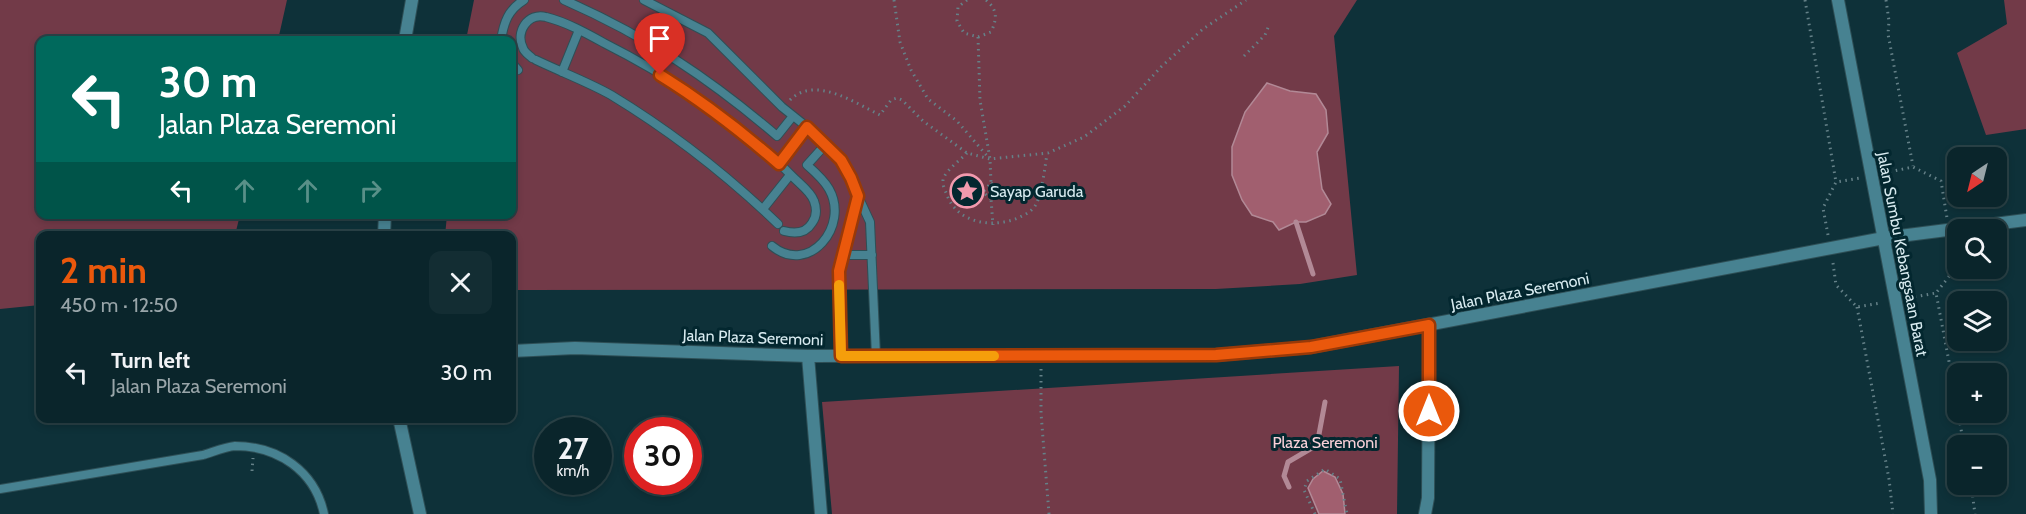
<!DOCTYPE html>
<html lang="en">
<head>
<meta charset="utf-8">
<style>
  body { margin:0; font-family:Cabin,sans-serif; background:#132d33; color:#f1f3f6; height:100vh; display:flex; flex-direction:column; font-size:22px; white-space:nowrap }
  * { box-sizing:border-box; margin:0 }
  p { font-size:20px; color:#99a5a9 }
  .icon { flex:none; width:33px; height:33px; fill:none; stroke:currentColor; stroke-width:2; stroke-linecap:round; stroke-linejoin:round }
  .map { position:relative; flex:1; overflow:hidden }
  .drawer { position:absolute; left:36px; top:231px; width:480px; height:192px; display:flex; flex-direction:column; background:#0a252b; border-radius:12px; box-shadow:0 3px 9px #0003,0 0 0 2px #2a4247 }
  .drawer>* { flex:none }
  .hud { position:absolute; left:36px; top:36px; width:480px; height:183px; border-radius:12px; box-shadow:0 3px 9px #0003,0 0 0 2px #2a4247; background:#00695c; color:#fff; overflow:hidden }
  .needle { width:39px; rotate:215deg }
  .tools { position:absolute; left:1947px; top:147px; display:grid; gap:12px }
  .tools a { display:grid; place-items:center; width:60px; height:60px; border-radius:12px; background:#0a252b; box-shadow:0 3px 9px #0003,0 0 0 2px #2a4247; font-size:30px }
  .speed { position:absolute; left:534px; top:417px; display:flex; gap:12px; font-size:30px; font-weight:700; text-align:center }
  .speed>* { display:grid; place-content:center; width:78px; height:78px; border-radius:50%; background:#0a252b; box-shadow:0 3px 9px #0003,0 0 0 2px #2a4247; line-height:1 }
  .speed small { font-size:15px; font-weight:400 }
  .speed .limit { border:9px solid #d22; background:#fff; color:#111 }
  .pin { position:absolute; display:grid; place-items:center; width:51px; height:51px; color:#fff; margin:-62px -26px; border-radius:50% 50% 50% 0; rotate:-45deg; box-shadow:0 0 6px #0007 }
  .pin .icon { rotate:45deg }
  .me { position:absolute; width:66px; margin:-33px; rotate:0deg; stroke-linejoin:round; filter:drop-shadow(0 0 4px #0008) }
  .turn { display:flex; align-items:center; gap:21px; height:126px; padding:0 24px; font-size:27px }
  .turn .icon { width:78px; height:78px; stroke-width:2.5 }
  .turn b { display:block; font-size:42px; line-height:51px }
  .lanes { display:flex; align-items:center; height:57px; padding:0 24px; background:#0003; justify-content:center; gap:30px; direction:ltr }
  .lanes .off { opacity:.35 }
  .round { display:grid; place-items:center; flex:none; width:63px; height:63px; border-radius:12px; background:#132d33 }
  .overview { display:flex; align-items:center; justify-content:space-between; height:102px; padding:0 24px }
  h1 { font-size:36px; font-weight:800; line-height:45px; color:#ea580c }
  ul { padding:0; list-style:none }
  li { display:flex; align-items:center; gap:18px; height:78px; padding:0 24px }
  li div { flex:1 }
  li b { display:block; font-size:22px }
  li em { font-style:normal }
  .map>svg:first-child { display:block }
  .green { fill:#723a48 }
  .water { fill:#a15f6f; stroke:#b28996; stroke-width:1.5 }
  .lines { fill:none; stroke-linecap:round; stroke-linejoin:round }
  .stream { stroke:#b28996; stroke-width:5 }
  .service-casing { stroke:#2e4f56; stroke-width:10 }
  .minor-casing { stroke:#2e4f56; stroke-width:14 }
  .tertiary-casing { stroke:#2e4f56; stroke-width:14 }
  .path { stroke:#658188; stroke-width:3; stroke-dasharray:1.5 4.5; stroke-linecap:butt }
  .service { stroke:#478291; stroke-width:8 }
  .minor { stroke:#478291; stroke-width:12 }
  .tertiary { stroke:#478291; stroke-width:12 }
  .route-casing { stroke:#983908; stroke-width:15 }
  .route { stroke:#ea580c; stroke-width:10 }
  .slow { stroke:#f59e0b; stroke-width:10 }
  .labels { text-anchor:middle; stroke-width:6; stroke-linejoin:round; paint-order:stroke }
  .poi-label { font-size:16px; fill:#d8ebf0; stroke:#03272f; text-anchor:start }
  .street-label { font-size:16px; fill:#d8ebf0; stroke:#03272f }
  .park-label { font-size:16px; fill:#fad1d9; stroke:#03272f }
</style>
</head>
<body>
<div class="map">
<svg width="2026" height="514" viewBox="0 0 2026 514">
  <rect width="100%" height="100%" fill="#0e3139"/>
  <path class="green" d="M0,0H287L278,40H40V214L240,215L235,235L40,236V305L0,309Z
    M474,0H1357L1334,36L1357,275L1300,284L1216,289L512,290V236H445L447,215L512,214V40H466Z
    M2004,0H2026V129L1986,135L1957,53L2007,24Z
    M1399,366L1397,514H832L822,402Z"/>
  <path class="water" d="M1267,83L1290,91L1316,94L1326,110L1328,133L1317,152L1322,189L1331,204L1325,214L1306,222H1296L1279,230L1273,222L1252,215L1242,200L1232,175V147L1245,112Z
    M1323,471L1335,477L1343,494L1345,514H1319L1308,488L1313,479Z"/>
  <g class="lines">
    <path class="stream" d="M1296,222L1313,274
      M1289,487L1284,476L1288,462L1317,445L1325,402"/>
    <defs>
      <path id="service" d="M564,0C646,36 709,78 777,136L793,116
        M644,0L708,33L782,107L807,127L841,160L851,178L858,196L870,222L876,356
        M501,40C504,22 508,10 524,0
        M532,58C529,55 524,52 523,48C515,32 528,12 546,17C566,22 586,33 604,43C671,77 741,123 793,177C800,184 811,192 814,201C817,209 817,216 812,223C806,233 795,234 784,231
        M536,60C561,72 588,82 611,95C672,132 727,175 778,224
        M512,63L518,70
        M562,72L579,30
        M779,164L807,127
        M763,209L790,175
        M772,246C809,276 850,226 829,189C824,180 815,172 807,165L825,145
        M843,255H872
        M841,356L839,271L858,196
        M0,489L203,455C213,452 225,447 235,446C278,446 315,471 324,514"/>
      <path id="minor" d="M808,356L821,514
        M1425,514L1428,498L1429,325"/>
      <path id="tertiary" d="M1838,0L1930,480L1931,514
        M405,40L412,0
        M384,236L385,214
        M512,351L575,348L808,356L1216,355L1311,347L1884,238L2026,220
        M399,418L420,514"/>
    </defs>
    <use href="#service" class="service-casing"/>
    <use href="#minor" class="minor-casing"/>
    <use href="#tertiary" class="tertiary-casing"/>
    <path class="path" d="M894,0L900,42L911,70L928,99L957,121L988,157
      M967,0L958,7L957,21L964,33L978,37L991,32C997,19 998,10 986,0
      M1805,0L1836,182
      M1886,0L1889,21L1888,34L1913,166
      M978,37L980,100L990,159L991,183L983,192L991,199
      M1244,56L1265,35L1269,25
      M790,100C815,75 855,103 880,115L891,100L897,98L902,100L923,121L967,153L990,159L1048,153L1084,137L1125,106L1161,67L1203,29L1246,0
      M967,153C960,160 948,169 944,177C941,183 945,190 947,195C958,225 997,229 1022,216C1027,214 1034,209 1036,204C1042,194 1045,166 1047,154
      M1884,173L1913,167L1941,181L1947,218
      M991,183L999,190L991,199L993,225
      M1828,235L1823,208L1836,182L1860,178
      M1950,242L1954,270L1936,293L1958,409
      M1833,263L1836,285L1857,307L1881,303
      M1909,298L1936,293
      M1857,307L1889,479L1893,514
      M1041,369V413L1049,514
      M1958,412L1964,446
      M252,471L253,458
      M1971,484L1975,514
      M1315,514L1304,490L1307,481L1325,469L1340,479L1347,514"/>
    <use href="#service" class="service"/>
    <use href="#minor" class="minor"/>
    <use href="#tertiary" class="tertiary"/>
  </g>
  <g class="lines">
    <defs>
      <path id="route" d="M660,75C702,101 741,131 779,164L807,127L841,160L851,178L858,196L839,271L841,356L1216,355L1311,347L1429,325V411"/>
    </defs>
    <use href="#route" class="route-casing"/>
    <use href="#route" class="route"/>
    <path class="slow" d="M839,285L841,356H994"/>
  </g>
  <defs>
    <symbol id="sight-ring" viewBox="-11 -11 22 22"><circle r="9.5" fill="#03272f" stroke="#f29aae" stroke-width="1.5"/><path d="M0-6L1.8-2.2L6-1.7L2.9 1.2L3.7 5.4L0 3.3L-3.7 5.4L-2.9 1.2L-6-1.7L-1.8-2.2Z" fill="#f29aae"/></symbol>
  </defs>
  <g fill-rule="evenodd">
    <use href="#sight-ring" x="948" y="172" width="38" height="38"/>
  </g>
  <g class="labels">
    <g class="poi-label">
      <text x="990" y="197">Sayap Garuda</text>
    </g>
    <g class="street-label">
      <text transform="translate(1903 254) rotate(79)" y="6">Jalan Sumbu Kebangsaan Barat</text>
      <text transform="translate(1520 291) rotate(-11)" y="6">Jalan Plaza Seremoni</text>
      <text transform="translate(753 337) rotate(2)" y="6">Jalan Plaza Seremoni</text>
    </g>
    <g class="park-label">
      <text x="1325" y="448">Plaza Seremoni</text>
    </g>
  </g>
</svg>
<div class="tools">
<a><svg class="needle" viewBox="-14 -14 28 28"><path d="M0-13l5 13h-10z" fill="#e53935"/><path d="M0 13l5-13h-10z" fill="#99a5a9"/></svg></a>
<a><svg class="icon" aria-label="search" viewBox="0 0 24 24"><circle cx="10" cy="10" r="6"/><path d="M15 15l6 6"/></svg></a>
<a><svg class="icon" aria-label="layers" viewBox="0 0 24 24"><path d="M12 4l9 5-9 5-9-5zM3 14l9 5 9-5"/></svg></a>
<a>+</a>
<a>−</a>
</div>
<div class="speed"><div>27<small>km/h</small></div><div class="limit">30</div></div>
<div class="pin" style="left:660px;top:75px;background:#d93025"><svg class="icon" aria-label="arrive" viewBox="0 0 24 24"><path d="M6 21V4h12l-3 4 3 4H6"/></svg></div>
<svg class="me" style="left:1429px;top:411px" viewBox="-20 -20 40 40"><circle r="17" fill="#ea580c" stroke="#fff" stroke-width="3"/><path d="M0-11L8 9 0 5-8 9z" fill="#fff"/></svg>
<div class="hud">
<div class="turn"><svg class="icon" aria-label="left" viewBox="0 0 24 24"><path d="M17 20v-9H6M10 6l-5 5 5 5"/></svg><div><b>30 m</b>Jalan Plaza Seremoni</div></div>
<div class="lanes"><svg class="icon" aria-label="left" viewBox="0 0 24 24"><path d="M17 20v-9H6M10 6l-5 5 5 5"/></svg><svg class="icon off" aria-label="ahead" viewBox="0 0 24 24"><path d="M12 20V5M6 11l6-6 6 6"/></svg><svg class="icon off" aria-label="ahead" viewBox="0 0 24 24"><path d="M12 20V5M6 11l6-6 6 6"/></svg><svg class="icon off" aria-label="right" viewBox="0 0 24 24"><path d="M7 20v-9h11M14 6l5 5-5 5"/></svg></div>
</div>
<section class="drawer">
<div class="overview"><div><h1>2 min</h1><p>450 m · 12:50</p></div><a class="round"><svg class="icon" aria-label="close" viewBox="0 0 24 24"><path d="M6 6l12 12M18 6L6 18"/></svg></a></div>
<ul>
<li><svg class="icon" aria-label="left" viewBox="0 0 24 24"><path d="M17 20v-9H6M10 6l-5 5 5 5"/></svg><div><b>Turn left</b><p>Jalan Plaza Seremoni</p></div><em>30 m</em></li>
</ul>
</section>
</div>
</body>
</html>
